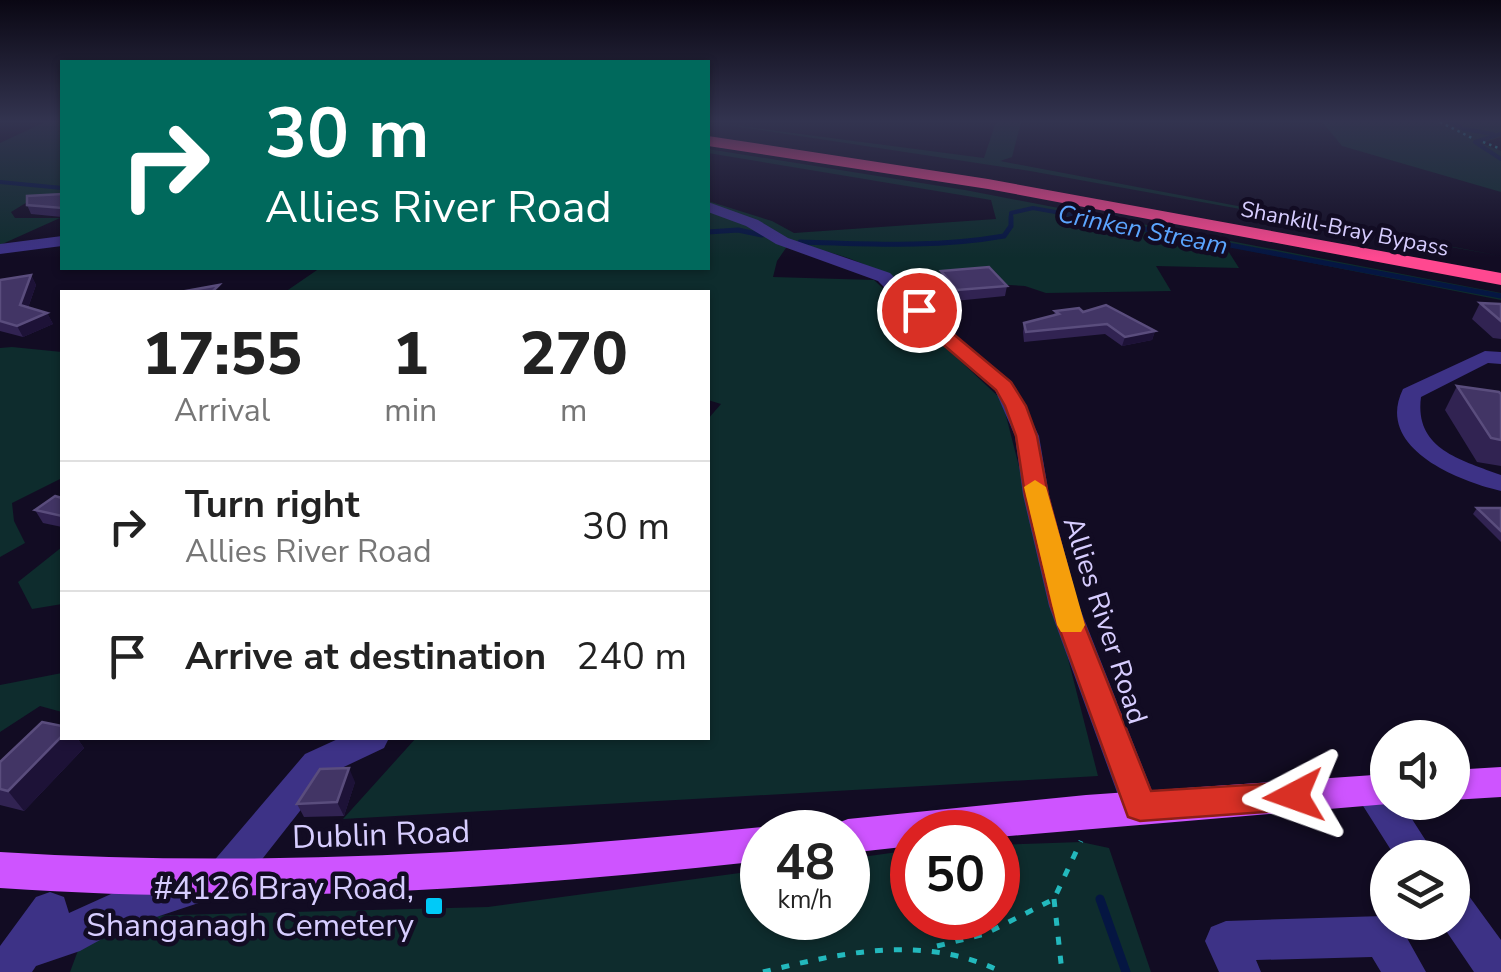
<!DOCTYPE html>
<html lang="en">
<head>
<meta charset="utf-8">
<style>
  body { margin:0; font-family:"Nunito Sans",sans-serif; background:#f2f2f2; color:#222; height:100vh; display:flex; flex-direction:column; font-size:38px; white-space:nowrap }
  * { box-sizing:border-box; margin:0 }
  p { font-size:32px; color:#767676 }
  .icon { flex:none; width:55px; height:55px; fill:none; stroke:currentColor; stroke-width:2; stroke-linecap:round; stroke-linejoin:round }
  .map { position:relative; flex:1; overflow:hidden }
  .drawer { position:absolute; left:60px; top:290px; width:650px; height:450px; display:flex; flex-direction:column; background:#fff; border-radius:0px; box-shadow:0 2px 8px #0004 }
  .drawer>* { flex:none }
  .guide { position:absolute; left:60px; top:60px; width:650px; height:210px; border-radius:0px; box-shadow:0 2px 8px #0004; background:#00695c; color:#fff; overflow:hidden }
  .fabs { position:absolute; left:1370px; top:720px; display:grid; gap:20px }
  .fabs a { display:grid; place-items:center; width:100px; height:100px; border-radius:50%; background:#fff; box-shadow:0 2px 8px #0004; font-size:50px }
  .speed { position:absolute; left:740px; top:810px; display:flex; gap:20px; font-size:50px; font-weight:700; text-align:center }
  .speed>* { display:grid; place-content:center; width:130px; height:130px; border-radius:50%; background:#fff; box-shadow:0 2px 8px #0004; line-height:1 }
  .speed small { font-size:25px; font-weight:400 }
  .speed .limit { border:15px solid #d22; background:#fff; color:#111 }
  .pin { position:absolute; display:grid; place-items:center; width:85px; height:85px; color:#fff; margin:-42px; border:5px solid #fff; border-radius:50%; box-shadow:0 2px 10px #0007 }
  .me { position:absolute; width:110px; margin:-55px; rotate:266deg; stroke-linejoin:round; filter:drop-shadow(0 0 8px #0008) }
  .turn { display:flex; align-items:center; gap:35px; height:210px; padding:0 40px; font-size:45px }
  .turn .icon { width:130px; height:130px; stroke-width:2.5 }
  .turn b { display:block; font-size:70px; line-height:85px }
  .eta { display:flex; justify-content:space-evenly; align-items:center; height:170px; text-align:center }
  .eta b { font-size:60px; font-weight:800; line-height:70px }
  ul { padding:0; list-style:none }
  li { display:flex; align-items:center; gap:30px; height:130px; padding:0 40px; border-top:2px solid #e0e0e0 }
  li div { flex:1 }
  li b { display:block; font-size:38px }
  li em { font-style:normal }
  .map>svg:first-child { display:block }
  .green { fill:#0e2c2d }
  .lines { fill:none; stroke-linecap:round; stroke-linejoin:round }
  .stream-far2 { stroke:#051642; stroke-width:4 }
  .stream-far1 { stroke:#051642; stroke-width:5 }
  .stream { stroke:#051642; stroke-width:9 }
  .path-far1 { stroke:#23b9bd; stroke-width:2.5; stroke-dasharray:2.5 4; stroke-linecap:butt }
  .path { stroke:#23b9bd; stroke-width:5; stroke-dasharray:8 11; stroke-linecap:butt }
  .minor { fill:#3d3286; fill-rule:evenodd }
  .major { fill:#ce54ff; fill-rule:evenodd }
  .highway { fill:#ff4890; fill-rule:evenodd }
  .wall { fill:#312352 }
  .shaded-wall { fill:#1d1237 }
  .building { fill:#423565; stroke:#5a4d7d; stroke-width:2.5 }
  .route { fill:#d93025; stroke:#8d1f18; stroke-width:2.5 }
  .slow { fill:#f59e0b }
  .poi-dot { fill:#00caf8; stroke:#120c23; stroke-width:4 }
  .labels { text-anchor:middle; stroke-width:9; stroke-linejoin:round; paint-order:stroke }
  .far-street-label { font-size:22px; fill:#d7cdff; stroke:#120c23 }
  .far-water-label { font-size:25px; font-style:italic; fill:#5ba5ff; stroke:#120c23 }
  .street-label { font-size:28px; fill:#d7cdff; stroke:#120c23 }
  .near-street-label { font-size:32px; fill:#d7cdff; stroke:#120c23 }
  .near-poi-label { font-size:32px; fill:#d7cdff; stroke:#120c23; text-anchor:end }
</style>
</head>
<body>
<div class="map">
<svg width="1501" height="972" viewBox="0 0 1501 972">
  <rect width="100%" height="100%" fill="#120c23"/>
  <path class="green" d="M45,122H62V200L34,198L11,212L15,218H60L0,245V143Z
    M708,122L984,158L996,122H1021L1012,157L1000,161L1501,256L1030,171Z
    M1322,122H1501V137L1481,143L1501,151V192L1342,146Z
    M708,149L965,190L1501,293V300L1225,246L1239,268L1156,266L1171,291L1046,293L1025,286L940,281L959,309L934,318C896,272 846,251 788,245L777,261L773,277L874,280L1002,400L1098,776L343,819L416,738H708V419L721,404L708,400V292H285L320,268H708V201L772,221L794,233L996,219L991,200L708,153Z
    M12,347L62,352V478L12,503L14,521L25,543L0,557V348Z
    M62,547V604L32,609L18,582Z
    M62,673V712L40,706L0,732V685Z
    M1081,842L1109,848L1151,972H70L92,913L139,916L488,907L762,870V918H848V859L912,850V918H998V845Z"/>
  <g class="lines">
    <path class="stream-far2" d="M1451,122L1464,129L1493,134
      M1501,134L1475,142L1501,159
      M0,182L62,188
      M1011,219V213L1033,208L1094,219"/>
    <path class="stream-far1" d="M1080,217L1501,296
      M708,232L738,230L762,235
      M800,242C869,244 936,248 1004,236L1011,226V217"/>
    <path class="stream" d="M1100,899L1126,972"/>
    <path class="path-far1" d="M1440,122L1474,139
      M1483,142L1501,149"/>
    <path class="path" d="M1054,899L1062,972
      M937,946L985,934L1054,899L1081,841
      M763,972C844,952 924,934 1002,972"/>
    <path class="minor" d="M708,202L758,220L788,238L890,273L945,327L1012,382L1039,436L1049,495L1079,606L1158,806L1153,817L1140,822L1127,817L1122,806L1049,606L1023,495L1015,436L995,390L931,335L878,281L776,244L746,226L708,212Z
      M62,236V246L0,254V244Z
      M1485,351L1501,352V364L1488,363L1421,397C1414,449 1461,460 1501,475V491C1458,481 1374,448 1403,389Z
      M340,738H389L384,748L329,774L238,890L120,929L80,951L36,966L32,972H0V946L36,897L50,892L64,897L69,913L111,894L212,863L305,754Z
      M1371,775L1384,779L1388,802H1401L1437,858H1396L1353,790L1358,779Z
      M1452,887L1466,892L1501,940V972H1474L1440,922H1452Z
      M1383,916L1388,922H1398L1426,972H1381L1372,957L1256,960L1261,972H1219L1205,941L1211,927L1226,921Z"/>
    <path class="major" d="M1501,767V797L1452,800V770Z
      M1388,774V802H1393L1388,804L998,837V832H912V846L848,853V832H831L835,824L848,819L1086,795Z
      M762,827L776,832H762V861C505,889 259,906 0,888V852C256,868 508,853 762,827Z"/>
    <path class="highway" d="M708,136L988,179L1501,273V285L988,189L708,146Z"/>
  </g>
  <path class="wall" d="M62,194V217L31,214L27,205Z
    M941,271L1007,286L1005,296L955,301L939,281Z
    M31,275L36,285L28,308L47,313L53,324L23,337L0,331V280Z
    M1480,303L1501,304V339L1493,338L1472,319Z
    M1055,311L1083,312L1155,331L1152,340L1122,346L1105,334L1024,342L1023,332L1024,323L1054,315Z
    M1457,386L1501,394V466L1477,462L1445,410Z
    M62,498V527L43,523L35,510Z
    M1477,508H1501V542L1473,514Z
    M62,738H77L84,748L24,811L0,805V762Z
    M355,782L344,816L304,817L297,804Z"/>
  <path class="shaded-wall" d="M31,275L36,285L25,316L20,305Z
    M47,313L53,324L23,337L17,326Z
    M1155,331L1152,340L1122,346L1125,337Z
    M62,736V738H77L84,748L24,811L8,791Z
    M349,768L355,782L344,816L337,802Z"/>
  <path class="building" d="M62,194V208L27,205V196Z
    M989,267L1007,286L957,290L941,271Z
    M31,275L20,305L47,313L17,326L0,321V280Z
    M219,285L212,292H180Z
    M1480,303L1501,304V321Z
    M1106,305L1155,331L1125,337L1107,324L1026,332L1024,323L1059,314L1055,311L1079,308L1083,312Z
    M1457,386L1499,392L1501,394V440L1491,438Z
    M55,496L62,498V516L35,510Z
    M1477,508H1501V531Z
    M42,722L62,726V736L8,791L0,789V762Z
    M349,768L337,802L297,804L320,769Z"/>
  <linearGradient id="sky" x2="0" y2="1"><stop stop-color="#0a0713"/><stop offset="0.47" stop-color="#333450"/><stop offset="1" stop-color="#333450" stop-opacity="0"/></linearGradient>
  <rect width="1501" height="258" fill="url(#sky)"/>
  <path class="route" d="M913,306H925L945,327L1011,382L1026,406L1037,436L1048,495L1077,606L1151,791L1294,782L1306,786L1310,796L1306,806L1294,810L1140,821L1128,817L1051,606L1025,495L1016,436L1005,406L996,390L932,335L910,310Z"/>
  <path class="slow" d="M1035,480L1046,487L1085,625L1081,632H1061L1057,625L1024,487Z"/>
  <rect class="poi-dot" x="424" y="896" width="20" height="20" rx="5"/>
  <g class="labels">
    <g class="far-street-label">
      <text transform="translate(1345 228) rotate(11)" y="8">Shankill-Bray Bypass</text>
    </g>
    <g class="far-water-label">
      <text transform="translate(1143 229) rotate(11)" y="9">Crinken Stream</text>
    </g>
    <g class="street-label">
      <text transform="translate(1106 620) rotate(72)" y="10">Allies River Road</text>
    </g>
    <g class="near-street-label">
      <text transform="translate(381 834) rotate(-2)" y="11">Dublin Road</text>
    </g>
    <g class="near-poi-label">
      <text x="414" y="899">#4126 Bray Road,<tspan x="414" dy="37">Shanganagh Cemetery</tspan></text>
    </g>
  </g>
</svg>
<div class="fabs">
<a><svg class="icon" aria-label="sound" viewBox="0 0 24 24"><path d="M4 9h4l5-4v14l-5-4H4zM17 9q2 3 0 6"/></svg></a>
<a><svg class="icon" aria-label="layers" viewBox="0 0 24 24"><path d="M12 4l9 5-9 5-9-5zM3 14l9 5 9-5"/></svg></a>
</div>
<div class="speed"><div>48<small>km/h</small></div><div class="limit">50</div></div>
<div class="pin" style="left:919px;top:310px;background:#d93025"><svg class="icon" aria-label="arrive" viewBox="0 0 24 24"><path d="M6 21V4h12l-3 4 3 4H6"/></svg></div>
<svg class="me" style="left:1294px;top:796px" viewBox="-20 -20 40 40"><path d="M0-17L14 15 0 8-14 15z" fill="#d93025" stroke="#fff" stroke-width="4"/></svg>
<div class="guide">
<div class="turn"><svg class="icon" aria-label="right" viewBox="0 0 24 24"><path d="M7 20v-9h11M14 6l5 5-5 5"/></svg><div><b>30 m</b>Allies River Road</div></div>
</div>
<section class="drawer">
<div class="eta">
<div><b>17:55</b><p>Arrival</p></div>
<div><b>1</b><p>min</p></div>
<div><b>270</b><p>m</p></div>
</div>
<ul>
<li><svg class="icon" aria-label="right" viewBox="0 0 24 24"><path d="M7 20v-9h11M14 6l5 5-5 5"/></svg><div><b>Turn right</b><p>Allies River Road</p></div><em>30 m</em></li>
<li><svg class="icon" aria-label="arrive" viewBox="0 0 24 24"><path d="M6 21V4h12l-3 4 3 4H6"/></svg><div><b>Arrive at destination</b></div><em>240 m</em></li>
</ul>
</section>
</div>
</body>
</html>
